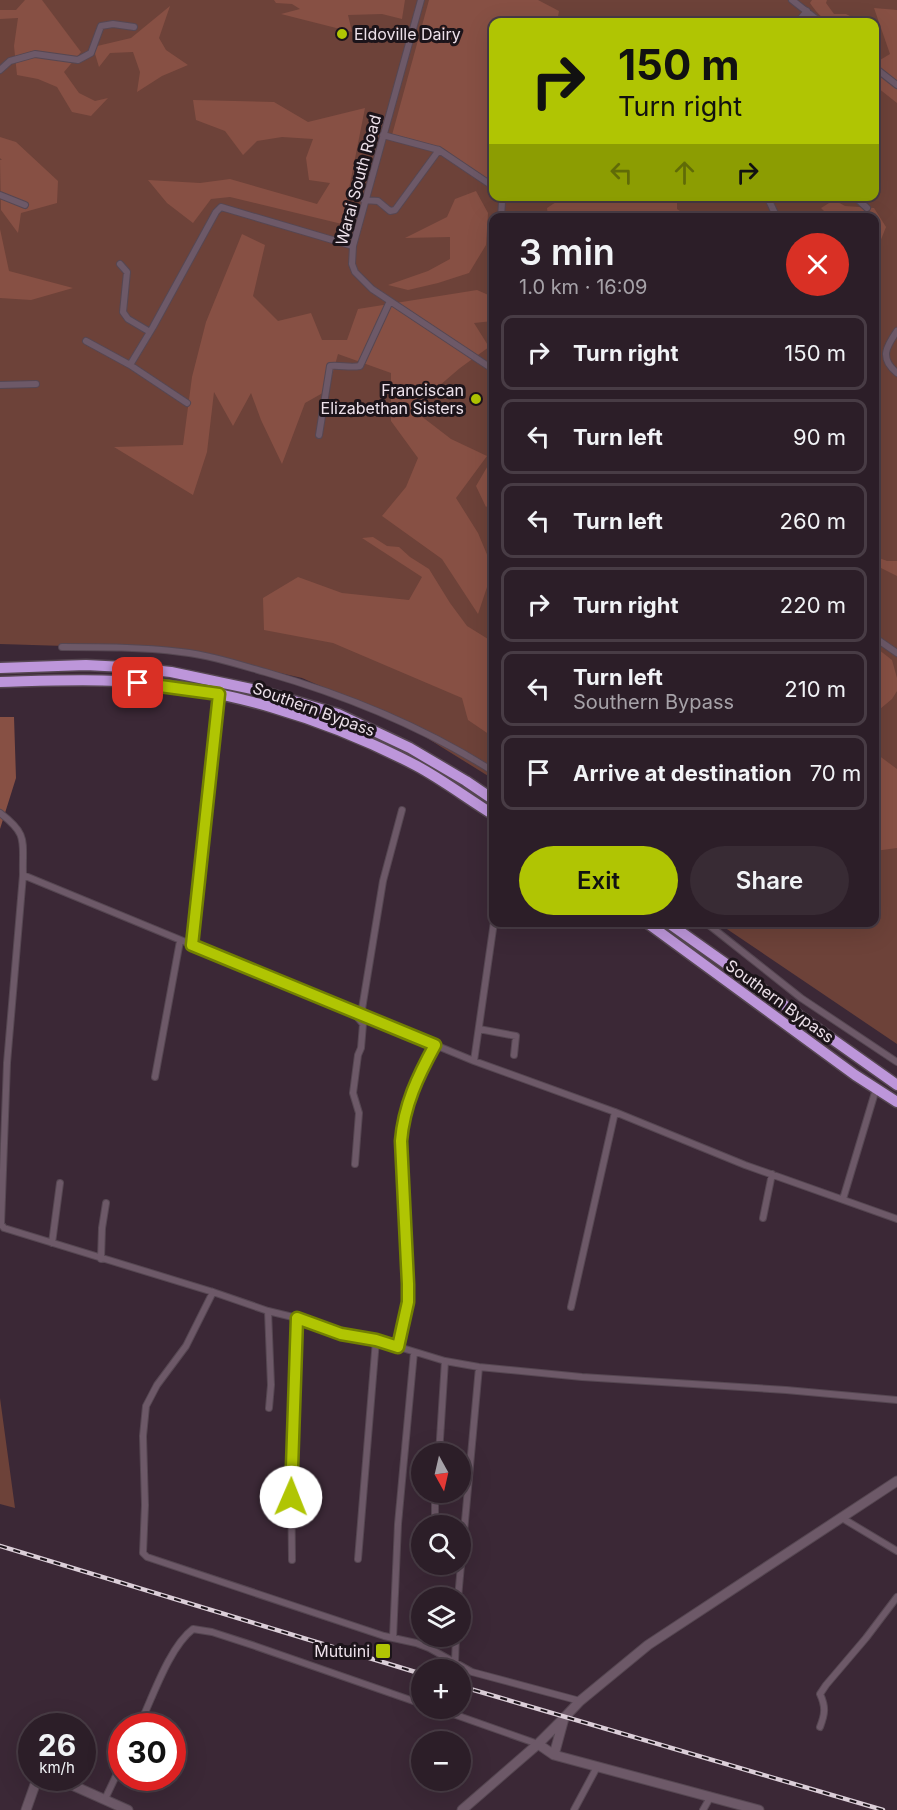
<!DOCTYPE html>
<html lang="en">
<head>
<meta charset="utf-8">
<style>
  body { margin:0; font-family:Inter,sans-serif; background:#382b34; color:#f1f3f6; height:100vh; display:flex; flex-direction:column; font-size:22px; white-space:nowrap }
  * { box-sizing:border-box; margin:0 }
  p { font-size:20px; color:#a6a2a8 }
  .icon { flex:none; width:33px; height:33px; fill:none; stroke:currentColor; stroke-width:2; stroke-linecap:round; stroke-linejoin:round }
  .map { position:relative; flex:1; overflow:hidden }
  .side { position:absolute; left:489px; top:213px; width:390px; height:714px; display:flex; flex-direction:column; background:#2c1e28; border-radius:12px; box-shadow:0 6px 24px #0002,0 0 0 2px #483c45 }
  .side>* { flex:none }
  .hud { position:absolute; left:489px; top:18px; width:390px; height:183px; border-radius:12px; box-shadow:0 6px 24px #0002,0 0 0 2px #483c45; background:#b0c503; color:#111; overflow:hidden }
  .needle { width:39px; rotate:172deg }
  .fabs { position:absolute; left:411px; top:1443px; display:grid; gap:12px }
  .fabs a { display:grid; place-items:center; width:60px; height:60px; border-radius:50%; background:#2c1e28; box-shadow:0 6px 24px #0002,0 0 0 2px #483c45; font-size:30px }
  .speed { position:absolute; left:18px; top:1713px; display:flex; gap:12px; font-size:30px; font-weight:700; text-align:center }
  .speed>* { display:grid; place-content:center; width:78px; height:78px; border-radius:50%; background:#2c1e28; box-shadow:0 6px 24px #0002,0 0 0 2px #483c45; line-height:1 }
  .speed small { font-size:15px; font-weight:400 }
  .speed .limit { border:9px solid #d22; background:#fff; color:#111 }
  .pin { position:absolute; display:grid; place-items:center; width:51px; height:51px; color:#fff; margin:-26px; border-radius:12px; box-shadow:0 3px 9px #0006 }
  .me { position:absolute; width:66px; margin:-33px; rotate:1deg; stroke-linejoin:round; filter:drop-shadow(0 0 4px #0008) }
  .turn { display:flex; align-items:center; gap:21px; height:126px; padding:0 30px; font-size:27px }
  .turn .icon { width:78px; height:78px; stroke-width:2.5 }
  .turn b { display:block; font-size:42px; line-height:51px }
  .lanes { display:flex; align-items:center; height:57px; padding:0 30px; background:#0003; justify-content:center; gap:30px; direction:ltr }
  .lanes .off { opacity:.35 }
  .round { display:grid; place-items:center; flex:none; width:63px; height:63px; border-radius:32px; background:#382b34 }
  .summary { display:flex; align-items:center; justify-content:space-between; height:102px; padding:0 30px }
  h1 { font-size:36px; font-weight:600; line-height:45px }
  .primary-button { display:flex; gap:12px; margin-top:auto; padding:12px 30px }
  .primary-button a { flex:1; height:69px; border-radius:36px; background:#b0c503; color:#111; font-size:24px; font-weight:600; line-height:69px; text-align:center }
  .primary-button a+a { background:#382b34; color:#f1f3f6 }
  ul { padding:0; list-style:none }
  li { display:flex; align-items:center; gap:18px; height:75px; margin:0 12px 9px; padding:0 18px; border:3px solid #483c45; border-radius:12px }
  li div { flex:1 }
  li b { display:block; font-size:22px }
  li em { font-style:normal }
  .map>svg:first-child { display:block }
  .green { fill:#6d4239; fill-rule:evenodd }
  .forest { fill:#875044 }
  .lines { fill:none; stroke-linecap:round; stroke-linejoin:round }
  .minor-casing { stroke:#564752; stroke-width:8 }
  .secondary-casing { stroke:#564752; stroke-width:11 }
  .trunk-casing { stroke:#564752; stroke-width:13 }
  .minor { stroke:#6d5968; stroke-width:6 }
  .secondary { stroke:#6d5968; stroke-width:9 }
  .trunk { stroke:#bd96da; stroke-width:10 }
  .rail-casing { stroke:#dbced8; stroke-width:4.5 }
  .rail { stroke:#1c141a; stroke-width:2; stroke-dasharray:7; stroke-linecap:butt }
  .route-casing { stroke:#728002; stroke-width:15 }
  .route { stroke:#b0c503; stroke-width:10 }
  .poi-dot { fill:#b0c503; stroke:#1c141a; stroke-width:2 }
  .labels { text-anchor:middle; stroke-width:6; stroke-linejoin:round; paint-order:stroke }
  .poi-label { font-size:16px; fill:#ede1ea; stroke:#1c141a; text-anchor:end }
  .street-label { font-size:16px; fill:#ede1ea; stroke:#1c141a }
</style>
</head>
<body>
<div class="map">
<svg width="897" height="1810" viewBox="0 0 897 1810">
  <rect width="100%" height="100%" fill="#3b2836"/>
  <path class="green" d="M0,0H897V1044L718,923L874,922V218H494L493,779L398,720L302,678L198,654L65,646L0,644ZM494,22H874V196H494Z
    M0,1398L15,1508L0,1504Z"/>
  <path class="forest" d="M25,0H42L81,52L64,72L79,93L95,101L108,98L91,116L72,112L57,87L38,79L17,75L14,46L18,18L0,19V10H16Z
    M274,0H405L402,19L382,14L348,15L352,32L281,14L300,9L292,4L276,3Z
    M429,0H538L559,11L557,22H494L493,184L443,148L392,135Z
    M812,0H827L826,3L834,14H846L856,19L857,22C832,23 825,25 810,3Z
    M170,6L159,38L166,50L188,65L162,76L137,92L140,72L133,52L110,53L99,67L93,47L131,38Z
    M874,8L897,10V103L878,88H875V63L890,54Z
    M193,100L274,102L308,122L365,108L342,224L230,197L211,199L193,223L167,203L148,180L200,183L230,179L317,204L330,183L309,180L306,158L313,139L282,137L257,141L243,155L225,131L196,120Z
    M0,137L16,142L58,181L57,203L21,213L18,233L1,210L0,160H2L0,158Z
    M476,191L488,213L486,245L469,273L438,283L408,290L388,285L428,271L450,259V237L405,238L447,217L455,199Z
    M565,196L677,197V209L689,217H635L630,214L621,218L548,217L547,208Z
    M834,200L845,206L874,208L886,227L880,242L879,257H875L874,218L830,217L821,208Z
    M0,229L9,271L73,288L31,300L0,298Z
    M242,234L265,245L253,296L278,321L311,313L322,340H347L358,309L477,290L493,297V321L474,323L489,347L460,368L412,409L451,439L487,456L456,498L478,533L493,569L478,614L442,559L382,516L406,487L418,458L391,421V373L338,354L328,390L305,403L282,464L261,420L251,393L233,426L214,392L207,452L193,495L114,447L183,445L192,377L206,322Z
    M493,457V501L486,507L476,486Z
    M373,537L387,546L399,547L410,557L429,569L450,603L467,626L488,639L493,671V737L468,720L462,698L333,643L264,630L263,598L298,577L342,593L409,600L422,577L362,538Z
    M874,556L887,561H897V576L875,565Z
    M874,646L892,660L897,678V691L892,699L880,709L875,707Z
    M0,717H14L16,778L0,829Z
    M874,752L897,769V848L875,851Z"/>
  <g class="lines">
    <defs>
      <path id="minor" d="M421,0L353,246L352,264L355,272L372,289L494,370
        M792,0L820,22
        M798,22L807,11
        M874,67L897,85
        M0,70L10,61L35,54L78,60L91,53L101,26L113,24L134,27
        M383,135L439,150L494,187
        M0,195L25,205
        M500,196L502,202L501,218
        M767,196L777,218
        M854,196L867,208
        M364,200L378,201L390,211L395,210L439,150
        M120,264L127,272L123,312L128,319L150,332
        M897,331C886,347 879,358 897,373
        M86,341L130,365L187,403
        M130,365L153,327L216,212L221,207L353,246
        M0,385L36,384
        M319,435L330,366C341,365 350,368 360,366L390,301
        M874,637L897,653
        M62,647C102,647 141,647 181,652C209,655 237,664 265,672C345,695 424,727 494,772
        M0,813C29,835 22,841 23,875L7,1063L1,1224L4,1228L213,1292L268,1311L297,1318L341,1334L376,1340L445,1361L479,1367L582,1377L786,1390L897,1400
        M23,875L474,1061L615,1112L745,1165L897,1219
        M705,922L801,998L897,1062
        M192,945L219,694
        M354,1013L363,1024L361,1048L358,1055L353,1093L359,1113L355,1164
        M361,1015L383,881L402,810
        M479,1029L516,1036L514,1055
        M474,1061L494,922
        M155,1077L180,941
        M843,1199L876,1089
        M763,1218L772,1174
        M52,1243L60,1183
        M101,1259L102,1228L106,1203
        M213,1292L186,1346L157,1385L146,1406L143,1436L145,1505L143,1553L147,1557L384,1636L416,1643L429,1648L472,1672L580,1701
        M571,1307L615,1112
        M268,1311L271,1385L269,1408
        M398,1347L408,1302L409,1284L401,1141C405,1105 418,1076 435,1045
        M439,1454L445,1361
        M842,1518L897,1551
        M435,1526V1492
        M358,1559L376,1340
        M292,1560L291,1474L297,1318
        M458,1598L479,1367
        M393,1638L398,1524L414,1352
        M455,1662L456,1636
        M436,1708L538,1744
        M139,1726C152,1699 169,1647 193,1629L212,1632L255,1646L422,1704
        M820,1727C825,1714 826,1707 820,1694L826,1685L866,1638L897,1597
        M105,1799L122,1763
        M574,1810L597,1767
        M703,1810L711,1796"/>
      <path id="secondary" d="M538,1744L554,1755L759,1810
        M554,1755L564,1718L580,1701L648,1645L897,1481
        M56,1778L128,1810
        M26,1810L37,1779L40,1778
        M462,1810L538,1744L563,1719"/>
      <path id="trunk" d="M0,668L86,665L124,667L171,672L257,690L338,714L410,748L466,781L494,800
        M0,682C39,681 79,679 118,681C222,686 325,718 417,766C443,780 468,799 494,815
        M646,922L855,1075L897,1102
        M667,922L897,1085"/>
    </defs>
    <use href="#minor" class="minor-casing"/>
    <use href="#secondary" class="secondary-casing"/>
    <use href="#trunk" class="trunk-casing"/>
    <use href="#minor" class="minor"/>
    <use href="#secondary" class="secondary"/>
    <use href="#trunk" class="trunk"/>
    <defs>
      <path id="rail" d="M0,1546L422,1674
        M460,1686L883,1810"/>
    </defs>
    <use href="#rail" class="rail-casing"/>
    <use href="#rail" class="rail"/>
  </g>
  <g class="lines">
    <defs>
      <path id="route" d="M138,683L219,694L192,945L435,1045C418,1076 404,1105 401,1141L408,1284V1302L398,1347L376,1340L341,1334L297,1318L291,1497"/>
    </defs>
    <use href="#route" class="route-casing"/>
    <use href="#route" class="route"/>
  </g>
  <g class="poi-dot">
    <circle cx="342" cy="34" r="6"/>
    <circle cx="476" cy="399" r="6"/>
    <rect x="375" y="1643" width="16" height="16" rx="3"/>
  </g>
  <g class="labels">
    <g class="poi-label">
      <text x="354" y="40" text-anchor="start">Eldoville Dairy</text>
      <text x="464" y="396">Franciscan<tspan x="464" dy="18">Elizabethan Sisters</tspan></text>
      <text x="370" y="1657">Mutuini</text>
    </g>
    <g class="street-label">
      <text transform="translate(358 180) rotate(-75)" y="6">Warai South Road</text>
      <text transform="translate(314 709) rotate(20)" y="6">Southern Bypass</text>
      <text transform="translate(780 1001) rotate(36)" y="6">Southern Bypass</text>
    </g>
  </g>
</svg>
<div class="fabs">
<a><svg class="needle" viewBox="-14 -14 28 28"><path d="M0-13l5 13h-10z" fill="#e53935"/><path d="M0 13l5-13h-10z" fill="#a6a2a8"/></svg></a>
<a><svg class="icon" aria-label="search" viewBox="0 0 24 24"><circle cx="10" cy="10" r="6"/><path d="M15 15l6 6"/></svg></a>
<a><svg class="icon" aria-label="layers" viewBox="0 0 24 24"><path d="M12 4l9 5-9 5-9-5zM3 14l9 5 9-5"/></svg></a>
<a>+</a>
<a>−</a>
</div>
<div class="speed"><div>26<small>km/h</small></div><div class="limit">30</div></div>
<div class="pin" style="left:138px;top:683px;background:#d93025"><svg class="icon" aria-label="arrive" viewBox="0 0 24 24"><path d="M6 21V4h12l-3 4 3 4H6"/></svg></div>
<svg class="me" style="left:291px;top:1497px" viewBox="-20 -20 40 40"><circle r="19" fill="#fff"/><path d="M0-13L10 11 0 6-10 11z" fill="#b0c503"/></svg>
<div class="hud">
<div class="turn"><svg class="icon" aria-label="right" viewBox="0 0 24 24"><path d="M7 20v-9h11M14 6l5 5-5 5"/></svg><div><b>150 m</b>Turn right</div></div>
<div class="lanes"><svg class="icon off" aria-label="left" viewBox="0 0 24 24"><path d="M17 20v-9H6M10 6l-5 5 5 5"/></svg><svg class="icon off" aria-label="ahead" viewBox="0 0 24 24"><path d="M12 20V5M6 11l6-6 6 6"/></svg><svg class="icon" aria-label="right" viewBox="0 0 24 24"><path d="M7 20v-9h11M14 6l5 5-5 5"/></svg></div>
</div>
<section class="side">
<div class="summary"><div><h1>3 min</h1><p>1.0 km · 16:09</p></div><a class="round" style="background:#d93025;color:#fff"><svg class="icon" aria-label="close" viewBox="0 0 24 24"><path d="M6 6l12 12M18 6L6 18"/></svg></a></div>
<ul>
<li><svg class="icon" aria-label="right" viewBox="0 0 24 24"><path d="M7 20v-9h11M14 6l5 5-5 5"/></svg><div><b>Turn right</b></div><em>150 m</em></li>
<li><svg class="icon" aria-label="left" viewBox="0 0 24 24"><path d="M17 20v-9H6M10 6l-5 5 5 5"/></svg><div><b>Turn left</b></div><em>90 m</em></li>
<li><svg class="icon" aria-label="left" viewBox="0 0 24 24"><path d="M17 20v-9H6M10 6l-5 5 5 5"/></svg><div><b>Turn left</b></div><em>260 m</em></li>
<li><svg class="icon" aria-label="right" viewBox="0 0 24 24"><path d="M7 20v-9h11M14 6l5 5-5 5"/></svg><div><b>Turn right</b></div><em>220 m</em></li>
<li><svg class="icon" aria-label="left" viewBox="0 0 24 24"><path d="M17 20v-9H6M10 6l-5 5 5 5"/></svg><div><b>Turn left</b><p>Southern Bypass</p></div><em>210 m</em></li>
<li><svg class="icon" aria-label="arrive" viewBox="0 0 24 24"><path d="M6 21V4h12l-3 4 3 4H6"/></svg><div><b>Arrive at destination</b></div><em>70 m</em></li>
</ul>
<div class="primary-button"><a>Exit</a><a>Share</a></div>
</section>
</div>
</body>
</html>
